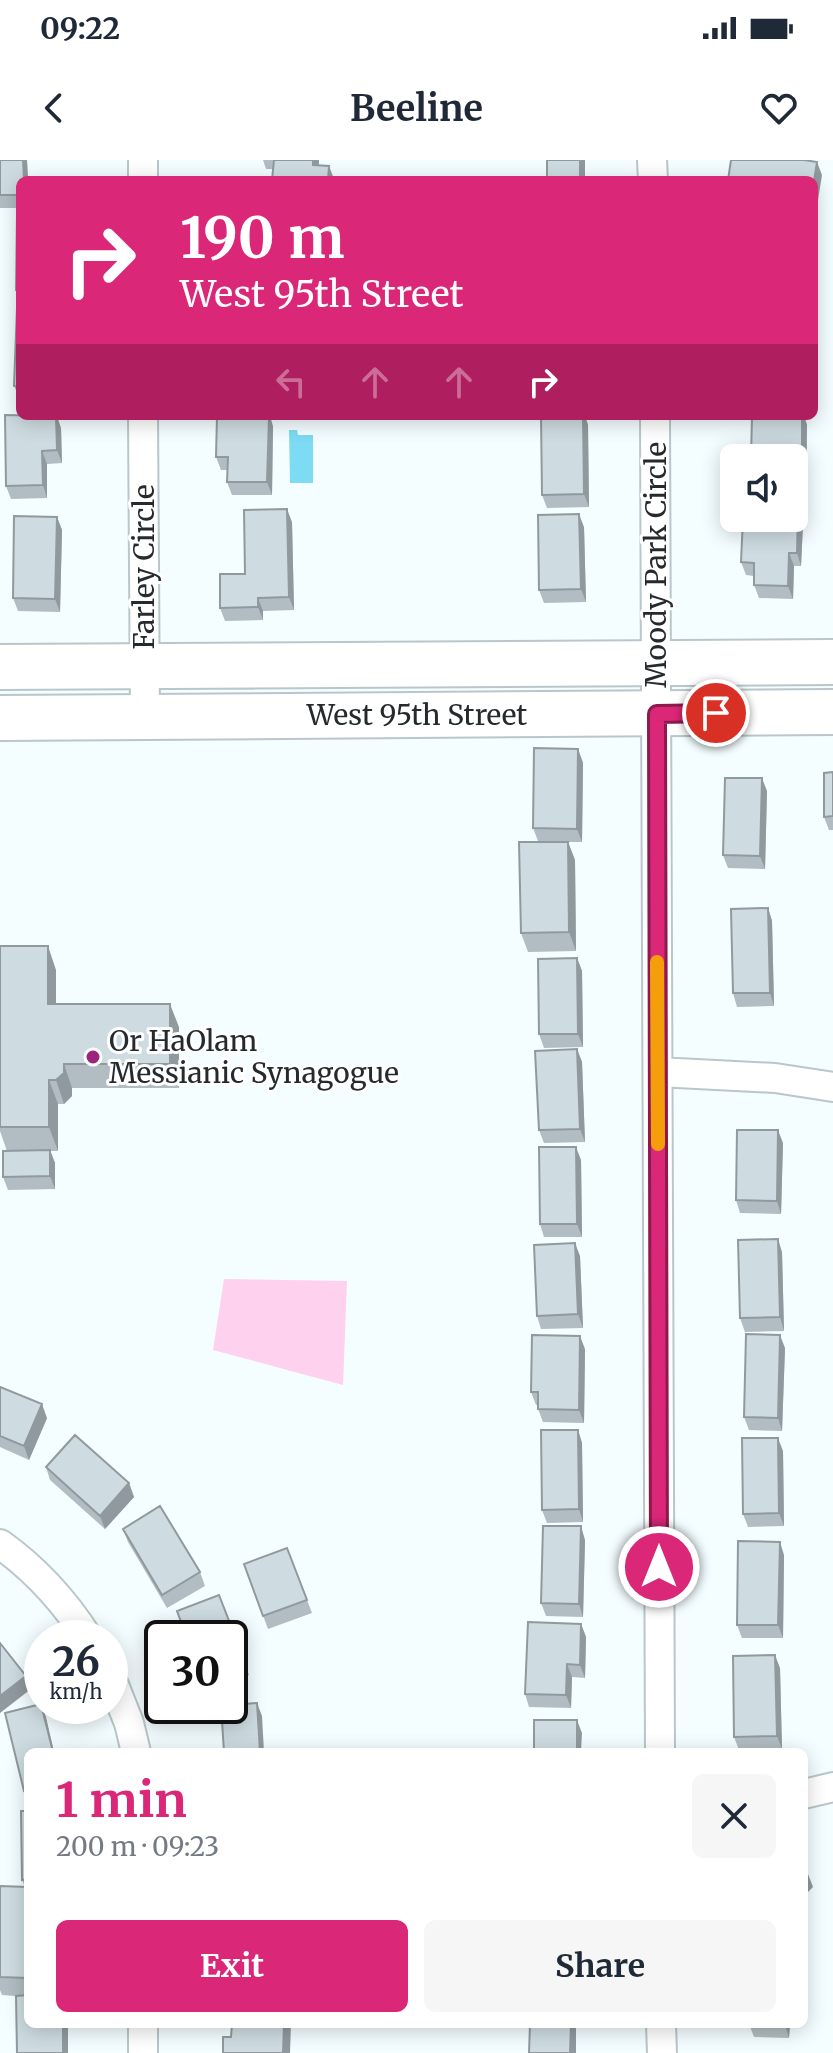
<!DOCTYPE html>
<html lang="en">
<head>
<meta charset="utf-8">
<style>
  body { margin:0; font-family:Merriweather,serif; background:#f6f6f7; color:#1f2937; height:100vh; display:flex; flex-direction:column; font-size:30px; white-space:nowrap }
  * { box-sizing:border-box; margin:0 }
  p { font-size:26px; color:#747a83 }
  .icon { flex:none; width:44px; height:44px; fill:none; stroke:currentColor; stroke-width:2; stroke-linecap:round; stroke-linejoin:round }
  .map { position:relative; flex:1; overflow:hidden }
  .side { position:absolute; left:24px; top:1588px; width:784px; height:280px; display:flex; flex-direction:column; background:#fff; border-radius:12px; box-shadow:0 4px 20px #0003 }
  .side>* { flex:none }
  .guide { position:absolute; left:16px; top:16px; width:802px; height:244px; border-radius:12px; box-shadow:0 4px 20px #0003; background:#db2777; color:#fff; overflow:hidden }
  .controls { position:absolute; left:720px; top:284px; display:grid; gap:16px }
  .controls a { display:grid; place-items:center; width:88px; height:88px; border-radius:12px; background:#fff; box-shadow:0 4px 20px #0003; font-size:40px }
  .speed { position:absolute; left:24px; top:1460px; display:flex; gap:16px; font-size:40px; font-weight:700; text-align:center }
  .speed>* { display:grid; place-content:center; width:104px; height:104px; border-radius:50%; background:#fff; box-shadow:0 4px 20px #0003; line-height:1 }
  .speed small { font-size:20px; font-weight:400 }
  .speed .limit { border:4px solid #111; border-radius:12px; background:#fff; color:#111 }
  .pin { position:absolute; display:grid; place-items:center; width:68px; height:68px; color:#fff; margin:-34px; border:4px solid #fff; border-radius:50%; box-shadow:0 2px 8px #0007 }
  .me { position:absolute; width:88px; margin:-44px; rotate:0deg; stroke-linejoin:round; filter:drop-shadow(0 0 6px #0008) }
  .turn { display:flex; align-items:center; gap:28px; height:168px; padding:0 32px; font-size:36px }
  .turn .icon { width:104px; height:104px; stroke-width:2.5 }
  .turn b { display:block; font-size:56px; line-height:68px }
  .lanes { display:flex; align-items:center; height:76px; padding:0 32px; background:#0003; justify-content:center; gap:40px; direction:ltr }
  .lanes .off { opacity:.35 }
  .round { display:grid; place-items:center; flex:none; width:84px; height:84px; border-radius:12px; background:#f6f6f7 }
  .overview { display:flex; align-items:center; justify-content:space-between; height:136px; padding:0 32px }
  h1 { font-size:48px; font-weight:700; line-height:60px; color:#db2777 }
  .action { display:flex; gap:16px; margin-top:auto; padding:16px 32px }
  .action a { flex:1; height:92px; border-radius:12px; background:#db2777; color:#fff; font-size:32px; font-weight:700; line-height:92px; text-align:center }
  .action a+a { background:#f6f6f7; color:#1f2937 }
  .status { display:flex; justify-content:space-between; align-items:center; height:56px; padding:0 40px; background:#fff; direction:ltr }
  .status svg { height:22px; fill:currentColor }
  header { display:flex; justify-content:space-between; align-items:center; height:104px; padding:0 32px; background:#fff; font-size:36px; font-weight:700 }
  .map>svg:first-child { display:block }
  .green { fill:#fed1ee }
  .water { fill:#7ddbf4 }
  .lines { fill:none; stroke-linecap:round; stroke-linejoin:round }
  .street-casing { stroke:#b9c7cb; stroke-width:32 }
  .primary-casing { stroke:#b9c7cb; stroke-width:48 }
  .street { stroke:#fff; stroke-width:28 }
  .primary { stroke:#fff; stroke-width:44 }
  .wall { fill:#b1bdc2 }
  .shaded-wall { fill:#909a9e }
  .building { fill:#cedce1; stroke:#909a9e; stroke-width:2 }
  .route-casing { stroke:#8e194d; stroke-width:20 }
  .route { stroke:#db2777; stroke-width:14 }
  .slow { stroke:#f59e0b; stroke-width:14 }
  .poi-dot { fill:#9b247e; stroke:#fff; stroke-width:3 }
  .labels { text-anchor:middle; stroke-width:6; stroke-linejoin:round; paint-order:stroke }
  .street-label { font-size:28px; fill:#252a2c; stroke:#fff }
  .poi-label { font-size:28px; fill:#252a2c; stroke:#fff; text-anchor:start }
</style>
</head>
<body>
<div class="status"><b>09:22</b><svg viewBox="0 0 49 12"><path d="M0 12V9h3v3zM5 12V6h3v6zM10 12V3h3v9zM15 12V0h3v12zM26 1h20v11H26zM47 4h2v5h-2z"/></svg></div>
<header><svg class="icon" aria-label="back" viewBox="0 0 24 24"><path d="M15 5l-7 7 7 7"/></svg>Beeline<svg class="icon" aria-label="heart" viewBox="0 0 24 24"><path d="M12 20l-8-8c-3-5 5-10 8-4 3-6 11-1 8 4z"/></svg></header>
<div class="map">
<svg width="833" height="1893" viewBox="0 0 833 1893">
  <rect width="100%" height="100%" fill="#f4fdff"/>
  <path class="green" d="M224,1119L347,1121L343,1225L213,1190Z"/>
  <path class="water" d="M289,270H297L298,275H313V323H290Z"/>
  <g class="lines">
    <defs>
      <path id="street" d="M143,0V20
        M652,0L653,20
        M143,256L145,557
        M655,256L660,1592
        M658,912L775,918L833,927
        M0,1384C35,1409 65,1442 88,1478
        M110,1515L129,1563L136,1592
        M804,1634L833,1627
        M143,1864V1893
        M661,1864L662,1893"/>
      <path id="primary" d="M0,507L833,502
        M0,558L833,552"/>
    </defs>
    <use href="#street" class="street-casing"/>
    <use href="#primary" class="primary-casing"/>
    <use href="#street" class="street"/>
    <use href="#primary" class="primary"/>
  </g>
  <path class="wall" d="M0,0H27L28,20H20V48H0Z
    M263,0H319V5L273,9H266Z
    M20,54V142L16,130Z
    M20,148V239L14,226Z
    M541,256H585L588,265L589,347L547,348L542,335Z
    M752,256H804L807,265L806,347H794V298Z
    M273,266L272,335H232L227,322V310H221L216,297Z
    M61,268L62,303L47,304V338L11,339L6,326Z
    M798,351L803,364L801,406H794L793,439L759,438L754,425V416L746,415L741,402Z
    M57,357L62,370L60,452L18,451L13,438Z
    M292,362L294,450L263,451V460L225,461L220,448L245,414Z
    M584,367L586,442L544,443L539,430Z
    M578,589L583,603L582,682H568L575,700L576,791L528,792L521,773L562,682L538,681L533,668Z
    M833,612V670H829L824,657Z
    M767,631L765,709L728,708L723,695Z
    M768,748L772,761L774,846L737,847L733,833Z
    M0,786L56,810V844L179,867V928H72V936L64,944H58V991H50L55,1003V1029L8,1030L3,1017L7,991L0,971Z
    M577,798L582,811L583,887L544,888L539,874Z
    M577,889L582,902L585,982L544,983L539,970Z
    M783,983L781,1054L740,1053L736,1040Z
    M581,1000L582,1077H544L540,1064Z
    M782,1092L784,1171L745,1172L740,1158Z
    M580,1096L583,1168L541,1169L537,1156Z
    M785,1188L782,1271L749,1270L744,1257Z
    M585,1189L584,1263L543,1262L538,1249V1245H536L531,1232Z
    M0,1227L47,1258L29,1300L0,1287Z
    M578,1270L582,1283L583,1362L547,1363L542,1350Z
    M783,1291L784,1366L748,1367L743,1354Z
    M46,1307L129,1323L134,1337L105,1369L50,1320Z
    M123,1369L200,1412L205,1426L167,1448L128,1382Z
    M585,1380L583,1457L546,1456L541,1443Z
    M287,1388L312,1453L268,1469L244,1404Z
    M784,1395L783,1478H742L737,1465Z
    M219,1435L249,1515L230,1522V1478Z
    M581,1464L586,1477L585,1518L572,1517L571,1548L529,1547L525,1534Z
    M780,1508L782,1589L739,1590L734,1577Z
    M28,1651V1864H68V1893H17L16,1836L2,1835L0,1830V1726L25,1727L22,1720Z
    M749,1864H790L789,1878L754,1877Z"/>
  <path class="shaded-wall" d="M23,0H27L28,20H24Z
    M313,0H319L318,18L313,5Z
    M580,0H585V20H580Z
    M817,2L822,15L815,59L814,21Z
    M329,6L334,19V20H328Z
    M57,256L61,268L62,303L57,290Z
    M269,256H270L273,266L272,335L267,322Z
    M583,256H585L588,265L589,347L584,334Z
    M802,256H804L807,265L806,347L802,334Z
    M42,291L47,304V338L43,325Z
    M287,349L292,362L294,450L289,437Z
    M798,351L803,364L801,406L797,393Z
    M579,354L584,367L586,442L581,429Z
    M57,357L62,370L60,452L55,439Z
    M789,393L794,406L793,439L788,426Z
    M258,438L263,451V460L258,447Z
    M578,589L583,603L582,682L577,669Z
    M762,618L767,631L765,709L760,696Z
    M568,682L575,700L576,791L569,772Z
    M768,748L772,761L774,846L770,833Z
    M48,786L56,810V867L48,844Z
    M577,798L582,811L583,887L578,874Z
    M170,844L179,867V928L170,904Z
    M577,889L582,902L585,982L580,969Z
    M64,904L72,928V936L64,944L56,920Z
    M49,920L58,944V991L49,967Z
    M778,970L783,983L781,1054L777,1041Z
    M576,987L581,1000L582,1077L577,1064Z
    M50,990L55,1003V1029L50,1016Z
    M778,1079L782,1092L784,1171L780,1157Z
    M575,1083L580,1096L583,1168L578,1154Z
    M780,1175L785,1188L782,1271L778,1258Z
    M580,1176L585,1189L584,1263L579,1250Z
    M42,1244L47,1258L29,1300L24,1286Z
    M578,1270L582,1283L583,1362L579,1349Z
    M778,1278L783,1291L784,1366L779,1353Z
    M129,1323L134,1337L105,1369L100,1356Z
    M581,1366L585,1380L583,1457L579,1444Z
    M780,1382L784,1395L783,1478L778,1465Z
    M581,1464L586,1477L585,1518L580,1505Z
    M775,1495L780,1508L782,1589L777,1576Z
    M567,1504L572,1517L571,1548L566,1535Z
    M26,1516L31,1529L0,1553V1536Z
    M257,1543L262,1556L264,1592H260Z
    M41,1544L46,1557L54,1592H53Z
    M577,1560L582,1573L581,1592H577Z
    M808,1714L813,1727L804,1736V1718Z
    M63,1864H68V1893H64Z
    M284,1864H291L290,1893H283Z
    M571,1864H576V1893H570Z
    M785,1864H790L789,1878L785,1865Z"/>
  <path class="building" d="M0,0H23L24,20H20V35H0Z
    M274,0H313V5L329,6L328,20H272Z
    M547,0H580V20H547Z
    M731,0H804L817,2L814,21V20H728Z
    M17,54H20V131L16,130Z
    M17,148H20V227L14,226Z
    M5,255L56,256L57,290L42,291L43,325L6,326Z
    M217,256H269L267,322H227L228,297H216Z
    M541,256H583L584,334L542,335Z
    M752,256H802V334H794V298H751Z
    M287,349L289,437L258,438V447L220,448V414H245L244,350Z
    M794,351H798L797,393H789L788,426L754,425V403L741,402L743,358H794Z
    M579,354L581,429L539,430L538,355Z
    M14,356L57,357L55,439L13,438Z
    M534,588L578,589L577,669L533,668Z
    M833,612V656L824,657V613Z
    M725,618H762L760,696L723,695Z
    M519,682H568L569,772L521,773Z
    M768,748L770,833H733L731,749Z
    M0,786H48V844H170V904H64V913L56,920H49V967H0Z
    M577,798L578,874H539L538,799Z
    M577,889L580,969L539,970L535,891Z
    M737,970H778L777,1041L736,1040Z
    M539,987H576L577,1064H540Z
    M50,990V1016L3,1017V991Z
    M778,1079L780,1157L740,1158L738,1080Z
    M575,1083L578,1154L537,1156L534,1085Z
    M746,1174L780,1175L778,1258L744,1257Z
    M532,1175L580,1176L579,1250L538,1249V1232H531Z
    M0,1227L42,1244L24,1286L0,1276Z
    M541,1270H578L579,1349L542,1350Z
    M75,1275L129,1323L100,1356L46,1307Z
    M742,1278H778L779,1353L743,1354Z
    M160,1346L200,1412L162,1435L123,1369Z
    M543,1366H581L579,1444L541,1443Z
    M738,1381L780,1382L778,1465H737Z
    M287,1388L307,1440L263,1456L244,1404Z
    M219,1435L245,1502L230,1507V1478H187L177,1451Z
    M528,1462L581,1464L580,1505L567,1504L566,1535L525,1534Z
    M0,1483L26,1516L0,1536Z
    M775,1495L777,1576L734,1577L733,1496Z
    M257,1543L260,1592H224L221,1546Z
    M41,1544L53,1592H28V1630L24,1631L5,1553Z
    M534,1560H577V1592H534Z
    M21,1651H28V1719L22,1720Z
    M0,1726L28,1727V1818L0,1817Z
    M28,1835V1864H63V1893H17L16,1836Z
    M232,1864H284L283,1893H223V1877H231Z
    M530,1864H571L570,1893H529Z
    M749,1864H785V1865Z"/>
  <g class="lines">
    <defs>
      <path id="route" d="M659,1407L657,554L716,553"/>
    </defs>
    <use href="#route" class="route-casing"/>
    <use href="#route" class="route"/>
    <path class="slow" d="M657,802L658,984"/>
  </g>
  <circle class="poi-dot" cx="93" cy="897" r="8"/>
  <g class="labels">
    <g class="street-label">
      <text transform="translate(656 405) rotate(-90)" y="10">Moody Park Circle</text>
      <text transform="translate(144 407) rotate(-90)" y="10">Farley Circle</text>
      <text x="417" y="565">West 95th Street</text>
    </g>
    <g class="poi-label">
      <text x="109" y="891">Or HaOlam<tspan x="109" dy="32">Messianic Synagogue</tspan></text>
    </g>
  </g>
</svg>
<div class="controls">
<a><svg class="icon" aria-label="sound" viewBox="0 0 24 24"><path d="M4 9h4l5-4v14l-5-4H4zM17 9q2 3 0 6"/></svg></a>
</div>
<div class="speed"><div>26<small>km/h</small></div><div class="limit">30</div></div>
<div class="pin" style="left:716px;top:553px;background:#d93025"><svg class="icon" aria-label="arrive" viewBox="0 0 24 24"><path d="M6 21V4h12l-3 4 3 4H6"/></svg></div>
<svg class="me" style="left:659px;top:1407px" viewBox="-20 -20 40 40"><circle r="17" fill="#db2777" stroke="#fff" stroke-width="3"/><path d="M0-11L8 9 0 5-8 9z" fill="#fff"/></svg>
<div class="guide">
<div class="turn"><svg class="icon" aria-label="right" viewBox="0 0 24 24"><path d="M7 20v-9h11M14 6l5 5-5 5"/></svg><div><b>190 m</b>West 95th Street</div></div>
<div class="lanes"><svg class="icon off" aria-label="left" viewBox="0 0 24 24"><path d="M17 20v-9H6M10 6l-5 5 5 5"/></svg><svg class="icon off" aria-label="ahead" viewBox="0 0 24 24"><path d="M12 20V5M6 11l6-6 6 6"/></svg><svg class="icon off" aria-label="ahead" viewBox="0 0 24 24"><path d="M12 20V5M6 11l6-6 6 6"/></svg><svg class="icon" aria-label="right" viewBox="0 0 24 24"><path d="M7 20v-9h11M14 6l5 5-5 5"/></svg></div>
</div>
<section class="side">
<div class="overview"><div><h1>1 min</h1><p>200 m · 09:23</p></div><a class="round"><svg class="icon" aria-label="close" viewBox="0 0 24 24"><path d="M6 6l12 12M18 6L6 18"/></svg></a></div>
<div class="action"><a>Exit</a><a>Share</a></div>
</section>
</div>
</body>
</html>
